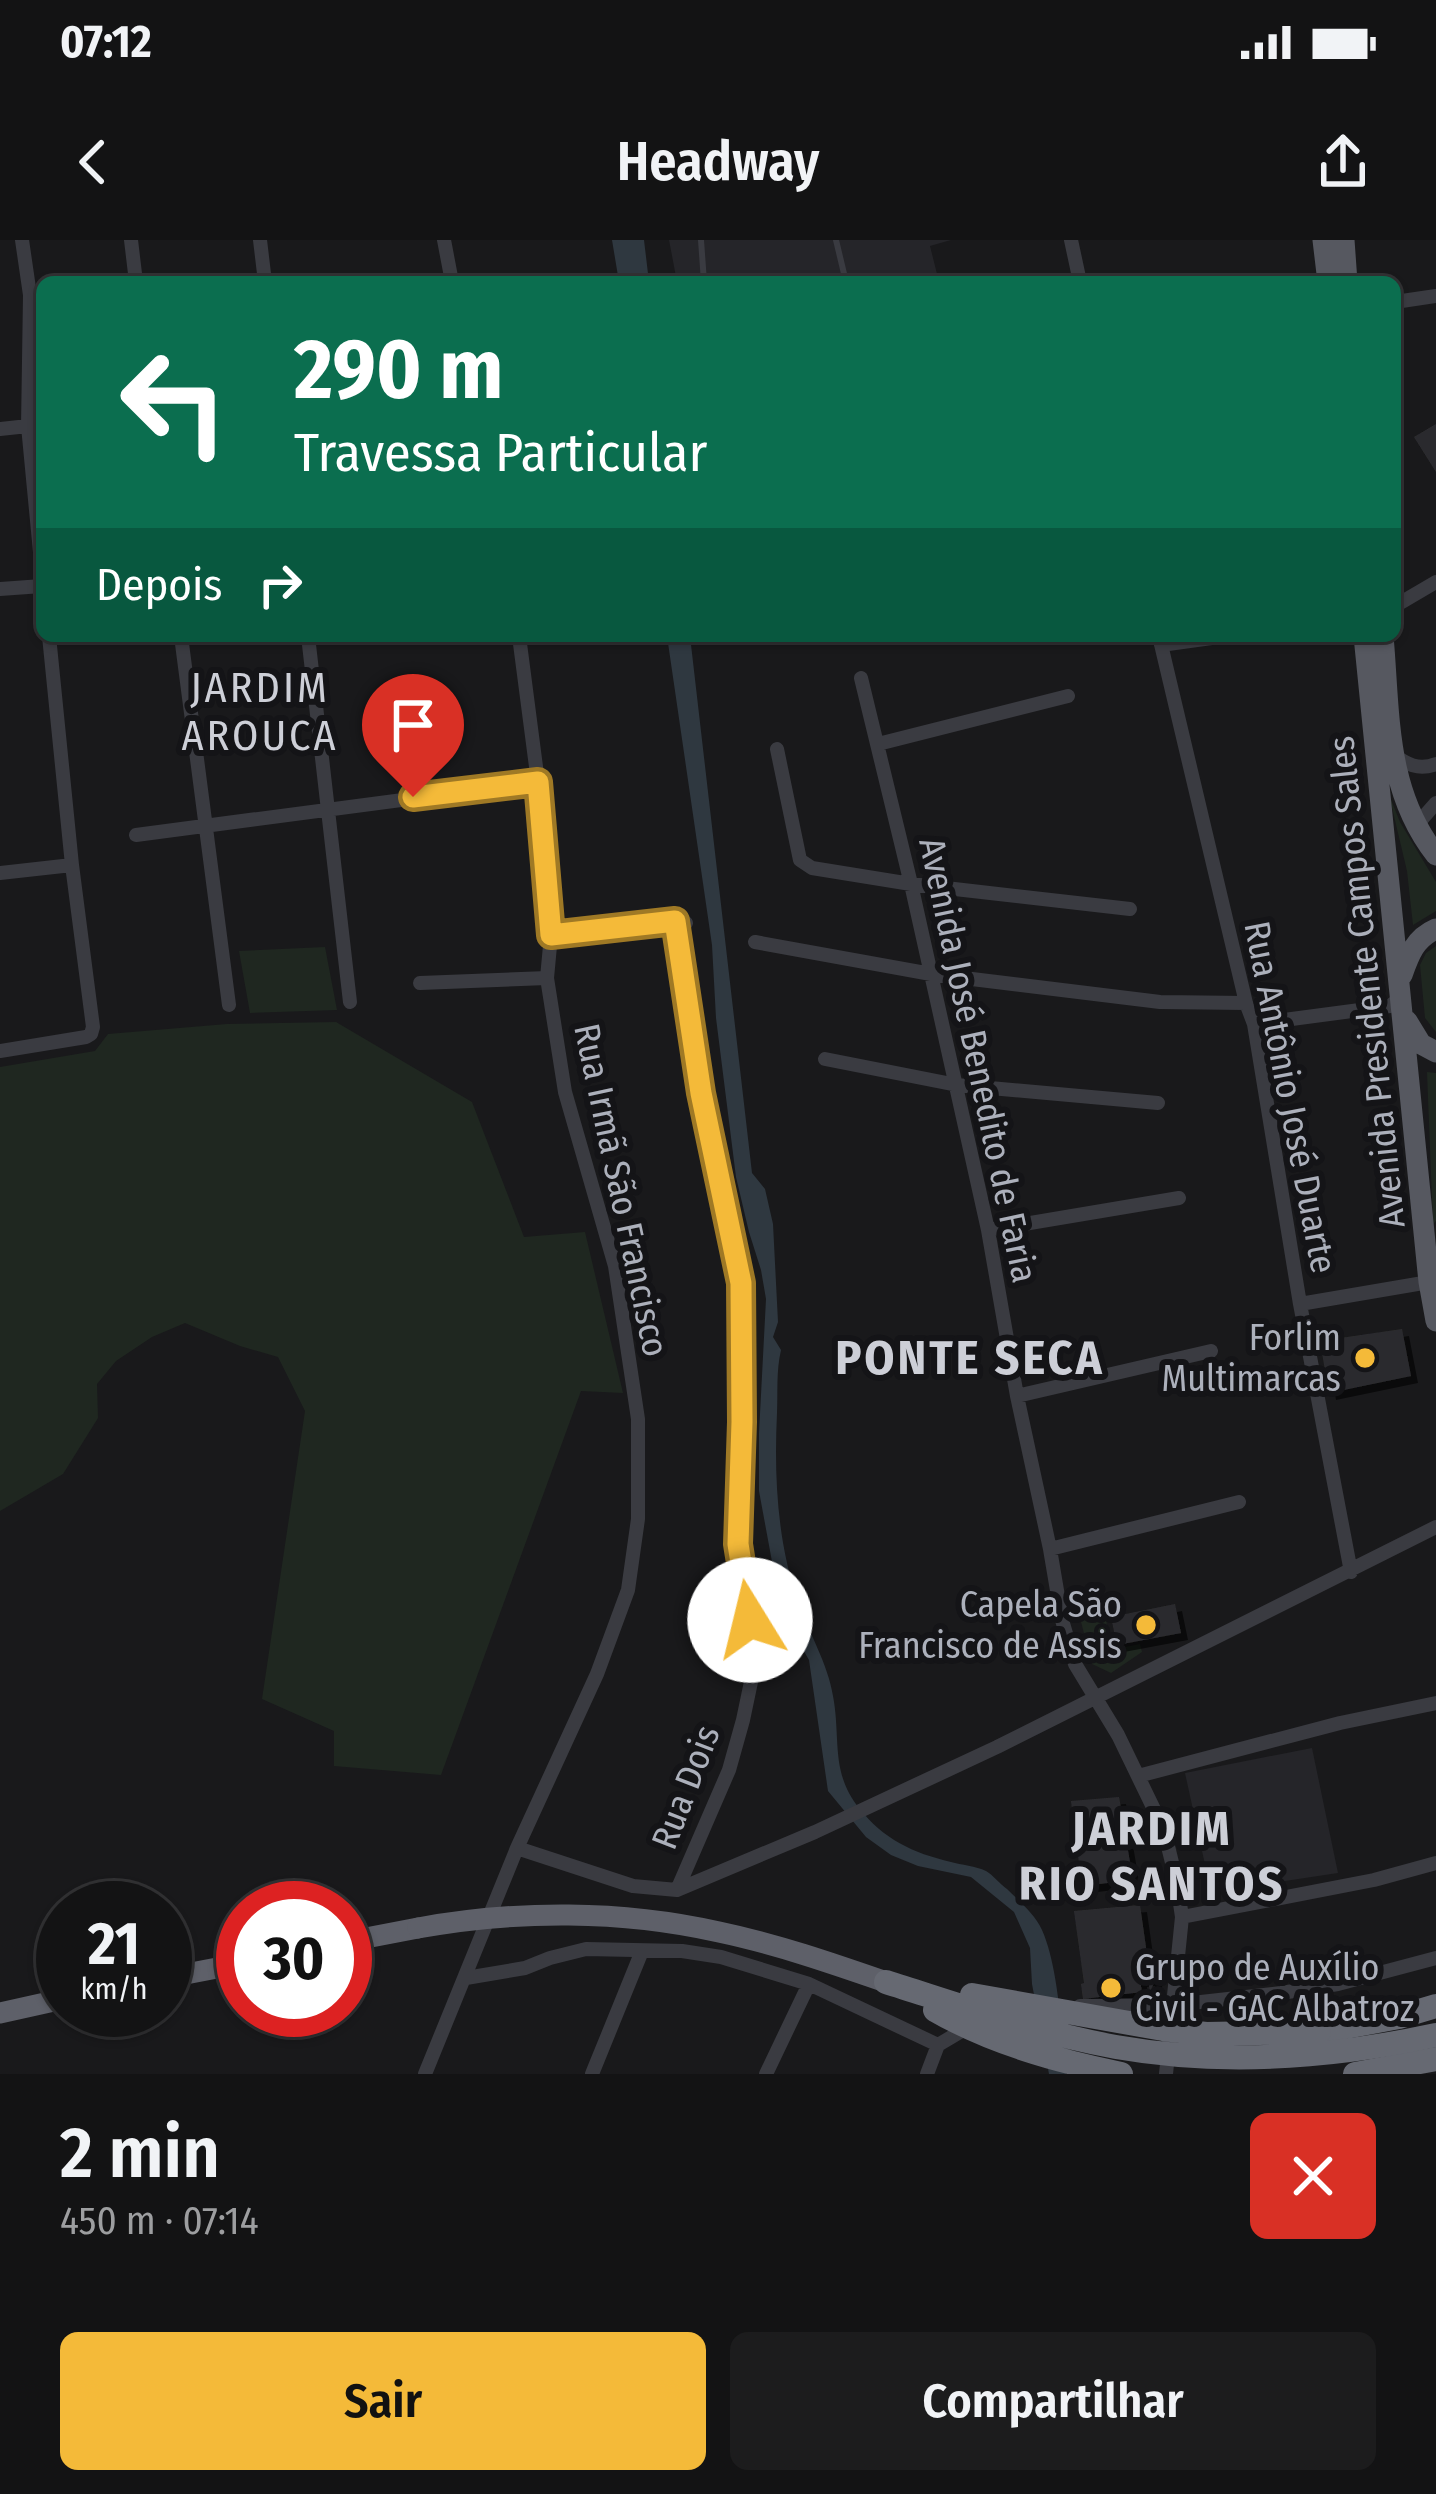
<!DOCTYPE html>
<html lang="pt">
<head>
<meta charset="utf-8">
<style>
  body { margin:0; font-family:"Fira Sans Condensed",sans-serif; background:#1c1c1d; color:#f1f3f6; height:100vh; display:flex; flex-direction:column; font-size:45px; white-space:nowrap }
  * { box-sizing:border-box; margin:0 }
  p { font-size:39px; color:#9d9ea0 }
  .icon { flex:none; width:66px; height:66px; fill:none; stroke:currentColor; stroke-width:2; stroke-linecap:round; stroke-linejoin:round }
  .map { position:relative; height:1834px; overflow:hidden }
  .sheet { display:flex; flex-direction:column; background:#131314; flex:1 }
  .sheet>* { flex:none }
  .top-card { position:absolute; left:36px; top:36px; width:1365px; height:366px; border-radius:18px; box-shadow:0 3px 9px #0004,0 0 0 3px #323234; background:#0b6e4f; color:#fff; overflow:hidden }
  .speed { position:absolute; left:36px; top:1641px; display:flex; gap:24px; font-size:60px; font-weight:700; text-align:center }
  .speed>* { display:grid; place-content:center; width:156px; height:156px; border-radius:50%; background:#131314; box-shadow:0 3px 9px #0004,0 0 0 3px #323234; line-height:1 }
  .speed small { font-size:30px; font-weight:400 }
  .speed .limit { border:18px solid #d22; background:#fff; color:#111 }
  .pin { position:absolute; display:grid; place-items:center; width:102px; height:102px; color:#fff; margin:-123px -51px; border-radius:50% 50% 50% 0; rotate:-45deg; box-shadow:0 0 12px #0007 }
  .pin .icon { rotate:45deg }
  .me { position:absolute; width:132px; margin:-66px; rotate:351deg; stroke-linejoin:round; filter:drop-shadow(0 0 9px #0008) }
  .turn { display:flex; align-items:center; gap:42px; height:252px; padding:0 60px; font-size:54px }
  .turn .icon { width:156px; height:156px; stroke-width:2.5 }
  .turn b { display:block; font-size:84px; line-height:102px }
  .then { display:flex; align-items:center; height:114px; padding:0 60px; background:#0003; gap:24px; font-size:45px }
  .round { display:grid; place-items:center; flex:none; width:126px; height:126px; border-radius:18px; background:#1c1c1d }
  .head { display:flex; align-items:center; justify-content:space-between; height:204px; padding:0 60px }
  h1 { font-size:72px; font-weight:600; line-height:90px }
  .cta { display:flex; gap:24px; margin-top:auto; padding:24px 60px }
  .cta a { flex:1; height:138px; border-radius:18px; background:#f4ba39; color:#111; font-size:48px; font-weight:600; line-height:138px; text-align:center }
  .cta a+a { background:#1c1c1d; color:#f1f3f6 }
  .status { display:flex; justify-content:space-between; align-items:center; height:84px; padding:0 60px; background:#131314; direction:ltr }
  .status svg { height:33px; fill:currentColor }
  header { display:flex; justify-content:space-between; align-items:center; height:156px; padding:0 60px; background:#131314; font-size:54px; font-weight:600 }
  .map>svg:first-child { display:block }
  .built { fill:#252529 }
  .green { fill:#1f2720 }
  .water { fill:#2f3840 }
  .building { fill:#2c2c2f; filter:url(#shadow) }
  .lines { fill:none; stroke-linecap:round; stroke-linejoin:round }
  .service { stroke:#3a3b41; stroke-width:6 }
  .minor { stroke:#3a3b41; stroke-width:14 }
  .primary { stroke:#565860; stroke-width:21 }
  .trunk { stroke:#5e6069; stroke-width:21 }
  .motorway { stroke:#666972; stroke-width:24 }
  .trunk-bridge { stroke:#5e6069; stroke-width:21 }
  .motorway-bridge { stroke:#666972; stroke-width:24 }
  .route-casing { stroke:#9f7925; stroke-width:30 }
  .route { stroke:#f4ba39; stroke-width:21 }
  .poi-dot { fill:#f4ba39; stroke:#141417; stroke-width:4.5 }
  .labels { text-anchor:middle; stroke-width:12; stroke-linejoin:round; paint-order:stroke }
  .street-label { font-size:36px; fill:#acb0bb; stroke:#141417 }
  .poi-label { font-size:36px; fill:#acb0bb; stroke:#141417; text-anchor:end }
  .quarter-label { font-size:42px; letter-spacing:3px; fill:#cdcfd7; stroke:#141417 }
  .district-label { font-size:48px; font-weight:bold; letter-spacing:3px; fill:#cdcfd7; stroke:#141417 }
</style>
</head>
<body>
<div class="status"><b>07:12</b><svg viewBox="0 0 49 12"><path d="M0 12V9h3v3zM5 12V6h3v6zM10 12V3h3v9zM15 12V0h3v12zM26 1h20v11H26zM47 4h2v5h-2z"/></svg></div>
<header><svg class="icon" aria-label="back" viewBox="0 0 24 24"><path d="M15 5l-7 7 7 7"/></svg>Headway<svg class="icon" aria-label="share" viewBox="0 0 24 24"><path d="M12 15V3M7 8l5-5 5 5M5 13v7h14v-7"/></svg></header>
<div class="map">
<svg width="1436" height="1834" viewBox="0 0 1436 1834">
  <defs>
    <filter id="shadow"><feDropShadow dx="7" dy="7" stdDeviation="0" flood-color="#0009"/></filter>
  </defs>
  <rect width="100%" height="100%" fill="#19191b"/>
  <path class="built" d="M669,0H951L930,6L939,42H677Z
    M1312,1508L1338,1633L1211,1652L1185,1533Z"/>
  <path class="green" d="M1389,555L1400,582L1436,642V671L1413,685L1407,631Z
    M1436,706V792L1425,778L1420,725L1426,713Z
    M325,707L337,770L250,773L239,711Z
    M336,782L472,862L524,997L585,992L623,1153L581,1151L441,1535L334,1526V1491L262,1459L305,1171L278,1117L240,1106L185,1083L152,1097L116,1121L97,1144L98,1178L63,1234L0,1271V827L95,811L108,794L227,784Z
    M1427,832L1436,833V981L1433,984Z
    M1097,1349V1376L1106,1374L1108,1407L1115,1409L1140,1404L1142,1412L1111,1433L1092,1424L1074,1355Z"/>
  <path class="water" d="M612,0H644L649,42H619Z
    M667,396H690L752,933L765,949L773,984L778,1082L773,1097L781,1110C776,1132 778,1151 777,1173C774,1236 777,1301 798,1362C809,1393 828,1424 833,1456C841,1498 830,1532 859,1568C883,1599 913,1613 951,1622C961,1625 976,1626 986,1631C993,1635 1000,1644 1007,1649C1019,1661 1035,1674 1042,1690C1059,1729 1061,1792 1066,1834H1049L1032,1744L1030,1708L1014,1672L971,1637L918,1626L891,1615L866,1597L828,1551L809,1420L794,1394L773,1327L759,1251V1193L766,1059L761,1030L749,992L736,937L716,778L712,705Z"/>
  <path class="building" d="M1436,184V232L1414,197Z
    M1402,1089L1411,1136L1329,1153L1320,1101Z
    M1175,1364L1181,1393L1117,1405L1111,1377Z
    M1119,1557L1133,1640L1082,1646L1071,1561Z
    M1140,1665L1150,1736L1157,1735L1150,1752L1148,1739L1140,1740L1142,1752L1083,1759L1081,1744L1084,1743L1074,1671Z"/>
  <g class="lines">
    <path class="service" d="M701,0L704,42
      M836,0L846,42"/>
    <path class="minor" d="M22,0L30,55L28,186L42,333
      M131,0L136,42
      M260,0L265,42
      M444,0L452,42
      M1071,0L1080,42
      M1395,62L1436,56
      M0,189L28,186
      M0,349L42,346
      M1395,366L1436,342
      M181,396L229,765
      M308,396L350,762
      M1159,396L1246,763L1254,784L1300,1064L1351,1332
      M1161,405L1226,396
      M861,438L911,644L988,990L1017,1156L1050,1309L1062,1380L1075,1424L1118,1495L1164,1590L1177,1643L1182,1677L1166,1834
      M878,504L1068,456
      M777,509L800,620L812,628L911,644L1130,669
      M1392,514C1407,524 1418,531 1436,524
      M1418,588L1421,580L1436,563
      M136,595L538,542
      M0,633L72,625
      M675,681L694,814L715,929L741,1044L742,1182L738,1304L756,1418L743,1480L729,1530L677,1650
      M551,695L675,681L686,683
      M755,702L931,734L1160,762L1246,763
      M420,743L547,738
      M1254,784L1390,766L1400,758
      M0,811L86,797L91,794L93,787L72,625L49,396
      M825,819L957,845L1158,863
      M988,990L1179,958
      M1300,1064L1429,1042
      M1017,1156L1211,1111
      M1050,1309L1239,1262
      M1138,1536L1340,1483L1436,1463
      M517,1608L633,1646L677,1650L815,1592L997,1507L1436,1287
      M1182,1677L1374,1640L1436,1623
      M466,1738L525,1728L550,1718L586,1709L682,1711L721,1717L809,1744L938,1805
      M1080,1766L1174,1765L1281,1753L1338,1744L1436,1718
      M938,1805L970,1786
      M425,1834L517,1608L597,1434L628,1350L638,1279V1179L615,1026L565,852L547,738L551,695L538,542L519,396
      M592,1834L642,1711
      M766,1834L809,1744
      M927,1834L938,1805"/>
    <path class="primary" d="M1323,0L1328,42
      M1344,0L1347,42
      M1364,396L1429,1042L1436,1081
      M1383,396C1390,474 1385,550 1436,615
      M1402,735C1409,715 1415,698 1436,689
      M1407,781L1421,804L1436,812"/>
    <path class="trunk" d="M345,1702L418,1688
      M165,1738L243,1723
      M0,1773L63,1759"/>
    <path class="motorway" d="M1319,1792L1399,1777L1436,1766
      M1355,1834L1436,1819"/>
    <path class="trunk-bridge" d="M418,1688C517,1670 621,1670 719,1692C776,1704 831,1723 886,1742"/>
    <path class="motorway-bridge" d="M886,1742C962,1766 1038,1793 1116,1807C1224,1826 1330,1818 1436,1795
      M972,1755L1163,1789L1206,1794L1319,1792
      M935,1770C992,1803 1058,1821 1121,1834"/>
  </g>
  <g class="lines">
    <defs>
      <path id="route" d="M413,557L538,542L551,695L675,681L701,853L741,1043L742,1182L738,1304L750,1380"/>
    </defs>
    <use href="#route" class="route-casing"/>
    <use href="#route" class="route"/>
  </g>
  <g class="poi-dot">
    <circle cx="1365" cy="1118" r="12"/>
    <circle cx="1146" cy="1385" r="12"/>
    <circle cx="1111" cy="1748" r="12"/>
  </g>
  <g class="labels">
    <g class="street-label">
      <text transform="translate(1366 742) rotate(-96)" y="13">Avenida Presidente Campos Sales</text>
      <text transform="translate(979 820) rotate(78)" y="13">Avenida José Benedito de Faria</text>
      <text transform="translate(1291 857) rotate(79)" y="13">Rua Antônio José Duarte</text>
      <text transform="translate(622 950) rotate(78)" y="13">Rua Irmã São Francisco</text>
      <text transform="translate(685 1547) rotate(-69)" y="13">Rua Dois</text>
    </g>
    <g class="poi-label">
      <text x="1341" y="1110">Forlim<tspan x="1341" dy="41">Multimarcas</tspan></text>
      <text x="1122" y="1377">Capela São<tspan x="1122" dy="41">Francisco de Assis</tspan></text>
      <text x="1135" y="1740" text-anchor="start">Grupo de Auxílio<tspan x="1135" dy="41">Civil - GAC Albatroz</tspan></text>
    </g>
    <g class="quarter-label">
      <text x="260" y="462">JARDIM<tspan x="260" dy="48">AROUCA</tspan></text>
    </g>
    <g class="district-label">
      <text x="970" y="1134">PONTE SECA</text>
      <text x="1152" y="1605">JARDIM<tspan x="1152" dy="55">RIO SANTOS</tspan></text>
    </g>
  </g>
</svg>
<div class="speed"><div>21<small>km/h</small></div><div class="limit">30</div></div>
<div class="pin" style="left:413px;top:557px;background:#d93025"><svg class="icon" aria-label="arrive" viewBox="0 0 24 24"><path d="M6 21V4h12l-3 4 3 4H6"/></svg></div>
<svg class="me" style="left:750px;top:1380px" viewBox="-20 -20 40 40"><circle r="19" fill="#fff"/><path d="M0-13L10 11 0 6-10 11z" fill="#f4ba39"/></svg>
<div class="top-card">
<div class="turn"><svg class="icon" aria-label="left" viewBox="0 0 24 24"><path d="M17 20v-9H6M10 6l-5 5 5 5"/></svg><div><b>290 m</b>Travessa Particular</div></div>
<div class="then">Depois<svg class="icon" aria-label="right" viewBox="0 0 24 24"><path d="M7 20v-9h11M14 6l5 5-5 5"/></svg></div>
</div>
</div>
<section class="sheet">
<div class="head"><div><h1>2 min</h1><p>450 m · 07:14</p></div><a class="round" style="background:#d93025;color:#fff"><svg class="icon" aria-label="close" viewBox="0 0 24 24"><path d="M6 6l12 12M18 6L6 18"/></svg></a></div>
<div class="cta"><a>Sair</a><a>Compartilhar</a></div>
</section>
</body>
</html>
